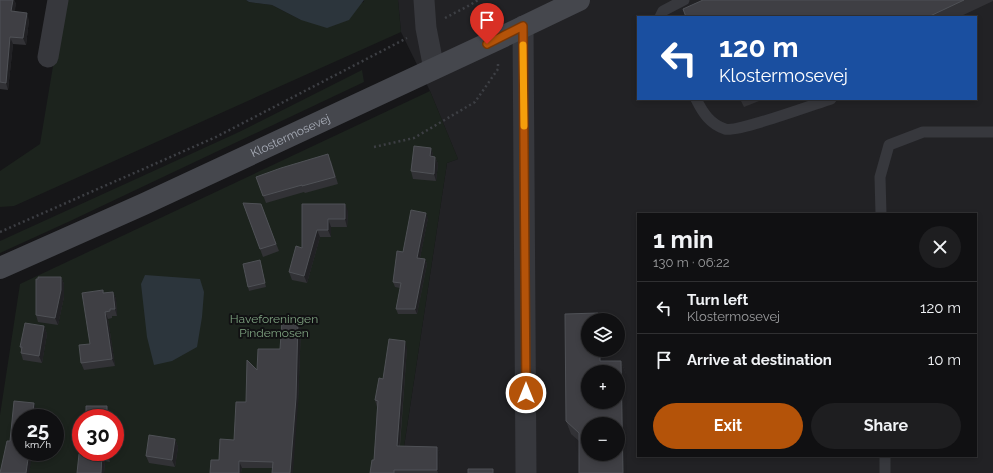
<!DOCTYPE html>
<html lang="en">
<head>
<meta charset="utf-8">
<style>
  body { margin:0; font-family:Raleway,sans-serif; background:#1e1e20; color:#f1f3f6; height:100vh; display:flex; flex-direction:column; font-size:15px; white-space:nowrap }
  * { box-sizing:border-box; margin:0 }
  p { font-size:13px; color:#9c9d9f }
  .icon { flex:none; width:22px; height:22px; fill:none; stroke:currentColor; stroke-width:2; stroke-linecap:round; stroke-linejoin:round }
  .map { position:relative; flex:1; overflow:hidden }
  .sheet { position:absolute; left:637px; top:213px; width:340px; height:244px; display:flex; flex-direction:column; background:#101012; border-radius:0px; box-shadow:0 2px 6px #0003,0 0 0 1px #303032 }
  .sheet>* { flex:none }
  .banner { position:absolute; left:637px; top:16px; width:340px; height:84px; border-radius:0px; box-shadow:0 2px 6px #0003,0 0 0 1px #303032; background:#1a4fa0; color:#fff; overflow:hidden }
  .tools { position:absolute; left:581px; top:313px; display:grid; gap:8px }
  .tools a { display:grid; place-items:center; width:44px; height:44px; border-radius:50%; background:#101012; box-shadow:0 2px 6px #0003,0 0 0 1px #303032; font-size:20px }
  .speed { position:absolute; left:12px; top:409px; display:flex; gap:8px; font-size:20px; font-weight:700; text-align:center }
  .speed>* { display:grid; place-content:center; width:52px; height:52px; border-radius:50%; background:#101012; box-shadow:0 2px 6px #0003,0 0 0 1px #303032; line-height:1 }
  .speed small { font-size:10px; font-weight:400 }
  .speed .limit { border:6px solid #d22; background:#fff; color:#111 }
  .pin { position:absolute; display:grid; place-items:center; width:34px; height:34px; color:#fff; margin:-41px -17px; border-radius:50% 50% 50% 0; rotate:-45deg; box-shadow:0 0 4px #0007 }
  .pin .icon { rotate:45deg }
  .me { position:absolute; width:44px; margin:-22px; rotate:0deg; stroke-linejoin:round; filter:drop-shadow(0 0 3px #0008) }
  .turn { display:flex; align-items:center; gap:14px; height:84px; padding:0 16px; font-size:18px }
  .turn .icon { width:52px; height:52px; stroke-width:2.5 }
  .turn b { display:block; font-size:28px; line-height:34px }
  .round { display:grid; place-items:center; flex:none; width:42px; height:42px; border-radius:21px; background:#1e1e20 }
  .overview { display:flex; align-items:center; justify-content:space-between; height:68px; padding:0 16px }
  h1 { font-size:24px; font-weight:700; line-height:30px }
  .cta { display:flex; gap:8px; margin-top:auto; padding:8px 16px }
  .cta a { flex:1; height:46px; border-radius:24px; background:#b45309; color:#fff; font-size:16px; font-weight:700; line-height:46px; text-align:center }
  .cta a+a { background:#1e1e20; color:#f1f3f6 }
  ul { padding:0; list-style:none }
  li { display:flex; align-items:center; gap:12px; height:52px; padding:0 16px; border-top:1px solid #303032 }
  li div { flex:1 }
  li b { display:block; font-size:15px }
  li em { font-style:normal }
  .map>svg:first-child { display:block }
  .built { fill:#222225; fill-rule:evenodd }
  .green { fill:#1c231d; fill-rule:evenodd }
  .water { fill:#2c353c }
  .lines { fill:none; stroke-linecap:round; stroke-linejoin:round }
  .path { stroke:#3d3f44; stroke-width:2.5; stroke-dasharray:2 3; stroke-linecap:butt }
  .lane { stroke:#37383d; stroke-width:11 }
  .street { stroke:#37383d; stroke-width:21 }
  .secondary { stroke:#45474d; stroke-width:22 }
  .wall { fill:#323236 }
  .shaded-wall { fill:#212124 }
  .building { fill:#3f3f44; stroke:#4f5156; fill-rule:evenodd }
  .route-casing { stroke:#753606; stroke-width:10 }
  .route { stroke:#b45309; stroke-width:7 }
  .slow { stroke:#f59e0b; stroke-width:7 }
  .labels { text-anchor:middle; stroke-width:4; stroke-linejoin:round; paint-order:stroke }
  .street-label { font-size:12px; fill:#a8adb8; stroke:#111113 }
  .park-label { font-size:12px; fill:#7fa381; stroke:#111113 }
</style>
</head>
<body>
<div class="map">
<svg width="993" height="473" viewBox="0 0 993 473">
  <rect width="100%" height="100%" fill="#161618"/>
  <path class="built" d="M398,0H993V473H400L447,163L458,159L430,91L401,32ZM638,17H976V99H638ZM638,214H976V456H638ZM588,320H618V350H588ZM588,372H618V402H588ZM588,424H618V454H588Z"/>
  <path class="green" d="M64,0H246L249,2L272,5L301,20L364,2V0H398L401,32L14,206L0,207V171L40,144Z
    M362,70L364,82L68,222L0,253V241L239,132Z
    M430,91L458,159L447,163L400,473H0V415L20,284ZM21,418H55V452H21ZM81,418H115V452H81Z"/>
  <path class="water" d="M246,0H364L349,20L327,28L301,20L272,5L249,2Z
    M145,275L200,279L204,292L202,317L197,347L172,361L154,365L147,337L141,284Z"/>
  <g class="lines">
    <path class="path" d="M445,18L470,5L478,0
      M374,147L414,138L475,102L498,69V62
      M0,232L216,137L407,38"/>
    <path class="lane" d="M660,17L663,11L684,0
      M696,99C703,113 710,124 725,129C736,133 815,104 831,99
      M881,214L880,177L889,145L923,132H993
      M885,456V473"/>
    <path class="street" d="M424,0L426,28L434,69
      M523,26L526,473
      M48,57L58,0"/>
    <path class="secondary" id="s1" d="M0,268L144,204L500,38L579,0"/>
  </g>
  <path class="wall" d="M0,0H14L16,4L14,11L29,20L26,45L13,44L8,90L0,89Z
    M703,0H993V1L959,17H686L683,9Z
    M740,99H764L744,107Z
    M431,148L433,155V156L435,157L438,164L436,181L413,179L411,171Z
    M331,161L338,184L305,193L304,192L266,203L256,177Z
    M243,203L261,204L279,251L263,257Z
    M302,204L348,211L347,227H331V237H320L307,283L292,280L289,272L302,248Z
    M428,218L420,258L425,259L427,264L417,314H398L396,309L400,288L395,287L393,282L403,252Z
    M260,260L261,264L266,287L249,291L248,287Z
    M61,277L64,284V297L58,325L38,322L36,315Z
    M103,290L104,293L113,292L116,299L117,316H112V318L108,319L115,366L84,370L81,363L90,344Z
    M44,326L47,334L42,363L23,360L21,353V350L20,347Z
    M301,327L298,404L272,468H242L241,473H210L234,440L246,402L257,370L280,349Z
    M407,348L400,446L437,447L440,454L439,473H370L374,460L377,407L375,400L383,379Z
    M604,361H621L626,374L579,441L571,434L566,421Z
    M175,439L178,447L175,467L149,463L146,456Z
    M83,452H110V462L105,461L104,473H77Z"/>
  <path class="shaded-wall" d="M13,0H14L16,4L14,18L11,11Z
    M27,13L29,20L26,45L23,38Z
    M10,37L13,44L8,90L6,83Z
    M431,148L433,155L432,163L430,156Z
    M435,157L438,164L436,181L434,174Z
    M345,204L348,211L347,227L345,219Z
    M426,213L428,218L419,263L417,258Z
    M328,219L331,227V237L328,230Z
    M317,230L320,237L307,283L304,276Z
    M425,259L427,264L417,314L415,309Z
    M61,277L64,284V297L58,325L55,318Z
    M113,292L116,299L117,316L115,309Z
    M105,312L108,319L115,366L112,359Z
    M598,313L601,320H598Z
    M298,321L301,327L298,404L293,473H290Z
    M44,326L47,334L42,363L39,356Z
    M405,341L407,348L399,452L397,446Z
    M600,350H604L605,372L600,361Z
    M621,361L626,374L627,473H623Z
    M34,403L36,409L35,418H32Z
    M107,406L110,413V418H107Z
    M175,439L178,447L175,467L172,460Z
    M437,447L440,454L439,473H438L437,470Z
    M29,452H33L29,473H26Z
    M107,452H110V462L107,455Z
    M102,454L105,461L104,473H101Z
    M239,461L242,468L241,473H239Z"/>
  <path class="building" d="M0,0H13L11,11L27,13L23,38L10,37L6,83L0,82Z
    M703,0H964L928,17H686L683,9Z
    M414,146L431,148L430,156L435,157L434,174L411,171Z
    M328,154L335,177L302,186V185L263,196L256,177L281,168Z
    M243,203L261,204L276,244L260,249Z
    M302,204H345V219H328V230H317L304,276L289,272L296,246L302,248Z
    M411,210L426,213L417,258L425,259L415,309H396L401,283L393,282L397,251L403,252Z
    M260,260L265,283L248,287L243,264Z
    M38,277H61V290L55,318L36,315V279H38Z
    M103,290V293L113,292L115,309H110V311L105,312L112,359L81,363L79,345L90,344L82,293Z
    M598,313V320H588V350H600V361H621L623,473H579V433L566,421L565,314ZM588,372H618V402H588ZM588,424H618V454H588Z
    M282,321H298L296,398L290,473H272L273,462L239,461V473H210L211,460H219L220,439L234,440L236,402H246L247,360L257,370L258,349H280Z
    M25,323L44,326L39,356L21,353L22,347H20Z
    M389,339L405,341L397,446L437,447V470H394V473H370L372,460H374L378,401L375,400L379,378L383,379Z
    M14,401L34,403L32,418H21V452H29L26,473H0L7,441H10Z
    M86,406H107V418H83V416H86Z
    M149,435L175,439L172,460L146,456Z
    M83,452H107V455L102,454L101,473H77L79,454H83Z
    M468,469H493V473H468Z"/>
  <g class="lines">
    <defs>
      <path id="route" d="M487,44L523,26L526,393"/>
    </defs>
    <use href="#route" class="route-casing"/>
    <use href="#route" class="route"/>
    <path class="slow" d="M523,45L524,126"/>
  </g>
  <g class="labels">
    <g class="street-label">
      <text dy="4" stroke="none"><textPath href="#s1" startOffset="319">Klostermosevej</textPath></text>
    </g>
    <g class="park-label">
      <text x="274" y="323">Haveforeningen<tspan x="274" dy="14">Pindemosen</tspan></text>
    </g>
  </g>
</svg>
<div class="tools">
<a><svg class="icon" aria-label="layers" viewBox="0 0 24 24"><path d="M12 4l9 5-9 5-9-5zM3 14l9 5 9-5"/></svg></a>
<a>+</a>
<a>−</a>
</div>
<div class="speed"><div>25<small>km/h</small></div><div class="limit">30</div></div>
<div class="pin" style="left:487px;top:44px;background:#d93025"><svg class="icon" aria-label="arrive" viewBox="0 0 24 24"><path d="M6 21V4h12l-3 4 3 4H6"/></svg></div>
<svg class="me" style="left:526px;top:393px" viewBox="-20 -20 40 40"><circle r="17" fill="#b45309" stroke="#fff" stroke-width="3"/><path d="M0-11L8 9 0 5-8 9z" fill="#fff"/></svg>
<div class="banner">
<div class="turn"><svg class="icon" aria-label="left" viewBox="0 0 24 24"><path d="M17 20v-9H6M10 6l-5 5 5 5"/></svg><div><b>120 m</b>Klostermosevej</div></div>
</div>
<section class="sheet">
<div class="overview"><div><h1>1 min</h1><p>130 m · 06:22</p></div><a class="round"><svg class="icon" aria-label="close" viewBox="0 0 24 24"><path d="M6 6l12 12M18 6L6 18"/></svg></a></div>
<ul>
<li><svg class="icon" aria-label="left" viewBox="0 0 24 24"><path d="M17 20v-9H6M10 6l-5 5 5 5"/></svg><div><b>Turn left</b><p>Klostermosevej</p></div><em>120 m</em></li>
<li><svg class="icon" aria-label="arrive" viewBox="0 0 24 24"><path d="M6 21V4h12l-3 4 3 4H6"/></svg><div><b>Arrive at destination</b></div><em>10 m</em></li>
</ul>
<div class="cta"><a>Exit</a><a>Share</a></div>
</section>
</div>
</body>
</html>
